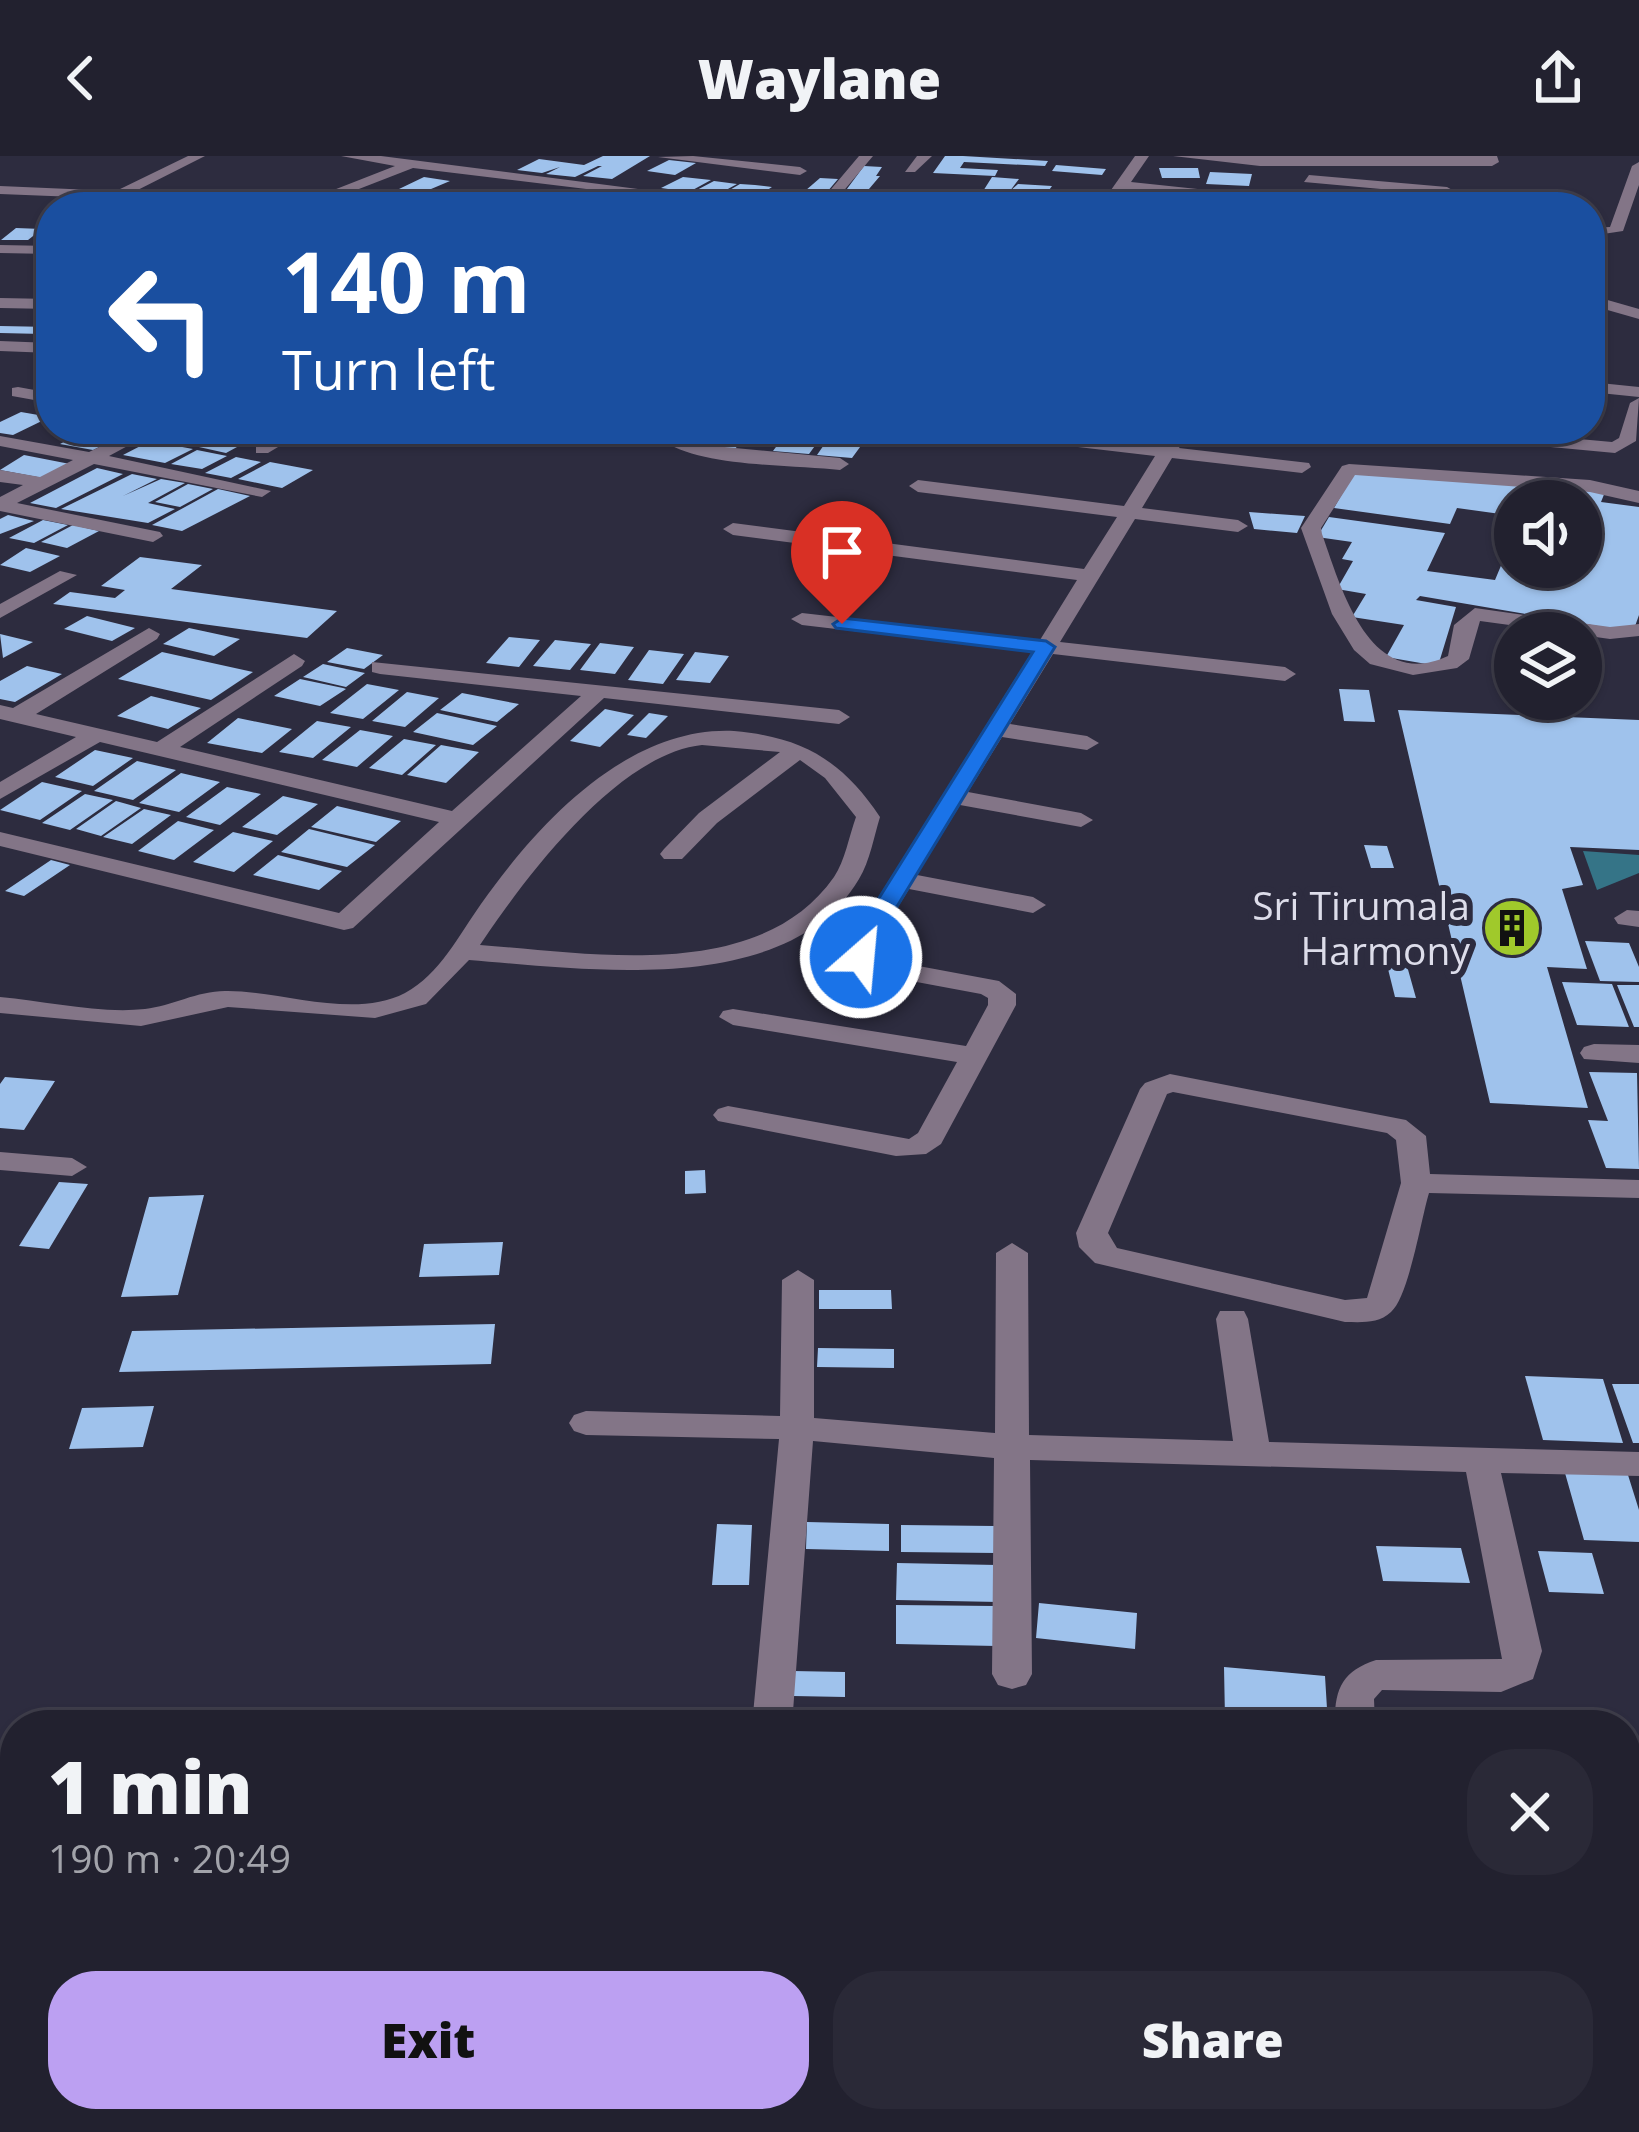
<!DOCTYPE html>
<html lang="en">
<head>
<meta charset="utf-8">
<style>
  body { margin:0; font-family:"Open Sans",sans-serif; background:#2a2937; color:#f1f3f6; height:100vh; display:flex; flex-direction:column; font-size:45px; white-space:nowrap }
  * { box-sizing:border-box; margin:0 }
  p { font-size:39px; color:#a2a3aa }
  .icon { flex:none; width:66px; height:66px; fill:none; stroke:currentColor; stroke-width:2; stroke-linecap:round; stroke-linejoin:round }
  .map { position:relative; flex:1; overflow:hidden }
  .panel { position:absolute; left:0px; top:1554px; width:1641px; height:423px; display:flex; flex-direction:column; background:#22212f; border-radius:48px 48px 0 0; box-shadow:0 3px 9px #0004,0 0 0 3px #3f3e4b }
  .panel>* { flex:none }
  .top-card { position:absolute; left:36px; top:36px; width:1569px; height:252px; border-radius:48px; box-shadow:0 3px 9px #0004,0 0 0 3px #3f3e4b; background:#1a4fa0; color:#fff; overflow:hidden }
  .controls { position:absolute; left:1494px; top:324px; display:grid; gap:24px }
  .controls a { display:grid; place-items:center; width:108px; height:108px; border-radius:50%; background:#22212f; box-shadow:0 3px 9px #0004,0 0 0 3px #3f3e4b; font-size:60px }
  .pin { position:absolute; display:grid; place-items:center; width:102px; height:102px; color:#fff; margin:-123px -51px; border-radius:50% 50% 50% 0; rotate:-45deg; box-shadow:0 0 12px #0007 }
  .pin .icon { rotate:45deg }
  .me { position:absolute; width:132px; margin:-66px; rotate:27deg; stroke-linejoin:round; filter:drop-shadow(0 0 9px #0008) }
  .turn { display:flex; align-items:center; gap:42px; height:252px; padding:0 48px; font-size:54px }
  .turn .icon { width:156px; height:156px; stroke-width:2.5 }
  .turn b { display:block; font-size:84px; line-height:102px }
  .round { display:grid; place-items:center; flex:none; width:126px; height:126px; border-radius:48px; background:#2a2937 }
  .overview { display:flex; align-items:center; justify-content:space-between; height:204px; padding:0 48px }
  h1 { font-size:72px; font-weight:800; line-height:90px }
  .button { display:flex; gap:24px; margin-top:auto; padding:24px 48px }
  .button a { flex:1; height:138px; border-radius:48px; background:#bca0f2; color:#111; font-size:48px; font-weight:800; line-height:138px; text-align:center }
  .button a+a { background:#2a2937; color:#f1f3f6 }
  header { display:flex; justify-content:space-between; align-items:center; height:156px; padding:0 48px; background:#22212f; font-size:54px; font-weight:800 }
  .map>svg:first-child { display:block }
  .water { fill:#357487 }
  .building { fill:#9fc2ec }
  .lines { fill:none; stroke-linecap:round; stroke-linejoin:round }
  .minor { fill:#837587; fill-rule:evenodd }
  .route { fill:#1a73e8; stroke:#114b97; stroke-width:3 }
  .labels { text-anchor:middle; stroke-width:12; stroke-linejoin:round; paint-order:stroke }
  .poi-label { font-size:39px; fill:#ddddea; stroke:#2d2c3f; text-anchor:end }
</style>
</head>
<body>
<header><svg class="icon" aria-label="back" viewBox="0 0 24 24"><path d="M15 5l-7 7 7 7"/></svg>Waylane<svg class="icon" aria-label="share" viewBox="0 0 24 24"><path d="M12 15V3M7 8l5-5 5 5M5 13v7h14v-7"/></svg></header>
<div class="map">
<svg width="1639" height="1976" viewBox="0 0 1639 1976">
  <rect width="100%" height="100%" fill="#2d2c3f"/>
  <path class="water" d="M1583,695L1639,699V717L1597,734Z"/>
  <path class="building" d="M603,0H650L612,23L583,20L602,10H598L575,21L546,18L560,11L542,17L517,14L539,3L584,9Z
    M945,0H963L1048,5L1045,10L964,6L960,12L998,14L995,20L933,17Z
    M669,4L696,7L675,19L647,15Z
    M1056,9L1106,13L1102,19L1052,15Z
    M864,10L882,11L876,20H880L858,46L838,45Z
    M1159,12H1198L1200,22H1162Z
    M1210,16L1252,18L1249,30L1206,28Z
    M424,21L450,25L424,36L399,33Z
    M683,21L711,24L689,36L661,32Z
    M992,21L1019,23L1010,35L1018,28L1052,30L1047,37L1022,36L1012,51H973Z
    M820,22L838,23L816,49L791,47Z
    M714,25L737,28L717,39L693,36Z
    M740,28L755,29L772,31L752,44L721,39Z
    M528,33L558,36L530,51H497Z
    M776,33L802,35L787,47L760,44Z
    M1140,35L1157,38L1187,41L1181,51H1129Z
    M1217,37L1279,42L1276,51H1209Z
    M16,72L42,73L28,84H1Z
    M0,170L51,171L43,178L0,177Z
    M21,256L50,261L13,279L0,277V266Z
    M174,273H186L216,278L194,290L155,283Z
    M234,273L272,275L255,284L228,279L248,285L226,297L199,291Z
    M710,273L749,276L735,293L696,290Z
    M822,273H865L858,283L817,279Z
    M87,274L121,280L93,294L60,288Z
    M784,280L820,283L809,298L773,295Z
    M828,283L863,287L852,302L817,299Z
    M150,285L193,293L165,307L123,299Z
    M197,294L227,300L202,313L171,308Z
    M24,299L70,308L43,322L0,314Z
    M236,301L261,306L231,322L205,317Z
    M270,306L313,314L282,332L238,323Z
    M97,312L123,318L56,352L30,347Z
    M1354,317L1605,336L1601,346L1639,351V459L1633,476L1420,440L1416,444L1456,451L1438,510L1386,501L1404,469L1352,461L1366,438L1337,433L1353,405L1342,403L1352,386L1317,381L1329,361L1445,377L1427,415L1495,424L1515,376V411H1581V345H1515V360L1457,352L1450,368L1334,352Z
    M132,318L157,323L123,340L161,323L185,327L148,347L175,353L148,367L61,353Z
    M188,328L213,333L180,351L155,346Z
    M218,333L250,340L182,375L152,369Z
    M1249,356L1305,360L1297,377L1254,373Z
    M8,359L34,365L0,378V363Z
    M43,364L68,369L34,387L9,382Z
    M73,369L99,375L67,392L41,386Z
    M26,392L60,400L30,416L0,409Z
    M140,401L202,409L171,433L337,455L307,482L53,448L70,436L115,442L125,434L101,430Z
    M87,460L135,472L112,485L64,473Z
    M189,472L240,483L214,500L163,488Z
    M0,478L33,486L3,502Z
    M509,481L540,484L519,511L486,507Z
    M555,484L591,488L570,514L533,510Z
    M600,487L634,491L615,518L580,514Z
    M347,492L383,499L364,513L327,506Z
    M649,494L684,498L663,528L628,524Z
    M162,496L253,516L211,544L118,523Z
    M695,496L729,500L710,527L676,524Z
    M323,508L365,517L346,531L303,521Z
    M27,510L62,518L15,546L0,543V525Z
    M300,523L343,532L346,533L320,550L274,540Z
    M367,528L399,534L363,563L330,557Z
    M1339,533L1369,534L1375,566L1344,565Z
    M407,536L439,542L405,571L372,565Z
    M462,537L519,548L497,566L440,554Z
    M151,540L201,552L168,573L117,560Z
    M605,553L634,559L600,591L570,585Z
    M1398,554L1639,564V694L1570,691L1583,729L1562,733L1587,813L1547,811L1588,952L1490,947Z
    M437,557L497,570L473,589L413,576Z
    M649,557L668,560L646,582L627,579Z
    M238,562L292,573L262,597L207,587Z
    M317,565L351,571L313,602L279,596Z
    M360,574L393,580L357,611L322,604Z
    M404,583L436,589L402,619L369,612Z
    M441,589L479,596L446,627L407,619Z
    M95,594L133,602L93,630L55,621Z
    M137,605L176,614L133,644L94,635Z
    M181,617L220,626L179,656L139,647Z
    M42,626L82,635L40,664L0,654Z
    M227,631L261,638L220,669L186,661Z
    M85,638L113,644L70,674L42,667Z
    M283,640L318,648L277,679L242,671Z
    M116,645L141,652L101,680L76,673Z
    M337,650L401,665L376,686L311,671Z
    M144,653L171,659L132,688L103,681Z
    M178,665L214,674L174,704L138,695Z
    M309,673L375,689L347,711L281,696Z
    M233,676L273,685L234,716L193,706Z
    M1364,689L1387,690L1394,712H1371Z
    M278,699L342,715L319,734L253,719Z
    M51,704L70,709L24,740L5,735Z
    M1585,785L1629,787L1639,811V826L1600,825Z
    M1387,809L1407,810L1416,842L1395,841Z
    M1562,826L1612,828L1629,871L1577,869Z
    M1617,829H1639V871H1634Z
    M1589,916L1637,917L1639,1013L1606,1012L1588,964L1608,965Z
    M5,921L55,925L24,974L0,972V928Z
    M705,1014L706,1037L685,1038V1015Z
    M59,1026L88,1028L49,1093L19,1090Z
    M204,1039L178,1139L121,1141L149,1041Z
    M503,1086L499,1119L419,1121L424,1088Z
    M819,1134H891L892,1153H819Z
    M495,1168L491,1208L119,1216L132,1175Z
    M818,1192L894,1193V1212L817,1211Z
    M1525,1220L1603,1223L1623,1287L1543,1284Z
    M1612,1228H1639V1287H1633Z
    M154,1250L143,1291L69,1293L82,1252Z
    M1565,1317L1628,1319L1639,1354V1386L1584,1384Z
    M807,1366L889,1368V1395L806,1393Z
    M717,1368L752,1369L749,1429H712Z
    M901,1369L995,1370L997,1397L901,1396Z
    M1376,1390L1461,1392L1470,1427L1383,1425Z
    M1538,1395L1592,1397L1604,1438L1549,1436Z
    M897,1407L997,1409L999,1446L896,1444Z
    M1039,1447L1137,1457L1135,1493L1036,1482Z
    M896,1449L995,1450L997,1490L896,1488Z
    M1224,1511L1325,1520L1328,1569L1225,1563Z
    M793,1515L845,1516V1541L793,1540Z
    M1218,1962H1329L1332,1976H1220Z
    M1436,1962H1479L1485,1976H1385L1383,1971Z"/>
  <g class="lines">
    <path class="minor" d="M188,0H205L104,51H86L101,42L0,38V30L116,35Z
      M341,0H381L777,51H735L413,12L328,45L293,48L268,41L275,37H326L395,10Z
      M693,0L800,11L807,15L800,19L658,1Z
      M859,0H873L830,51H816Z
      M917,0H932L915,16H905Z
      M1135,0H1149L1131,26L1245,38L1238,42L1125,33L1113,51H1099Z
      M1173,0H1497L1499,6L1492,10H1260Z
      M1639,6V29L1623,75L1590,80V72L1610,71L1632,10Z
      M1309,19L1447,31L1454,35L1447,39L1304,26Z
      M1550,37L1557,41L1554,51H1540Z
      M0,89L51,90V98L0,97Z
      M1590,139L1639,153V163L1590,149Z
      M0,142L51,143V153L0,152Z
      M0,185L51,187V197L0,195Z
      M1590,226L1639,231V241L1590,236Z
      M18,231L51,237V247L12,240V232Z
      M1639,242L1636,285L1615,297L1409,278L1400,273H1467L1612,286L1619,282L1630,247Z
      M136,273H159L109,300L271,335L262,341L94,308L17,347L160,376L163,380L153,386L0,355V341L23,329L0,326V314L40,321L73,304L0,290V280L89,296Z
      M286,273H308L268,297H256V289Z
      M670,273H689L682,282L693,288L840,302L849,308L840,314C795,309 694,311 662,283Z
      M958,273H1014L1162,290L1172,273H1190L1179,292L1309,307L1311,311L1302,317L1172,302L1142,352L1238,364L1248,370L1238,376L1135,363L1060,486L1285,511L1296,518L1285,525L1053,498L1010,568L1087,580L1099,587L1087,594L1002,581L968,636L1081,657L1093,664L1081,671L960,649L917,719L1033,741L1046,749L1033,757L909,733L874,790V798L881,803L999,825L1016,838V849L941,988L926,998L896,1000L718,965L713,959L718,953L728,950L909,983L918,977L957,906L733,869L719,861L723,855L733,853L966,890L988,849V842L981,838L863,816L848,801V790L1032,496L802,469L791,463L802,457L1040,484L1077,424L733,379L723,373L733,367L1084,413L1117,361L918,336L909,330L918,324L1124,350L1155,300L967,278Z
      M1349,308L1590,324L1639,335V347L1590,336L1355,319L1321,372L1322,378C1341,431 1369,537 1448,500L1454,469L1475,452L1610,471L1639,468V480L1610,483L1480,465L1469,503L1457,512L1413,519L1370,508L1354,494L1332,458L1301,372L1342,310Z
      M60,415L77,419L0,462V448Z
      M149,472L160,478L157,483L36,558L157,586L294,498L305,505L302,510L180,591L452,655L581,540L380,518L372,516V506L839,554L850,561L839,568L604,542L353,772L344,774L0,690V676L339,757L439,666L100,586L0,643V626L76,581L0,563V549L13,552Z
      M734,575C802,581 842,604 880,661C874,680 870,705 859,723C788,843 586,813 469,804L426,848L375,862L228,851L141,870L0,857V841C46,845 99,858 145,853C172,850 197,835 225,835C280,834 353,864 405,837C440,818 459,779 481,748C538,667 628,570 734,575ZM702,589L780,596L699,657L664,693L660,698L664,703H682L717,667L800,604L825,622L856,661C849,680 845,705 834,721C759,828 590,797 480,789C524,723 617,598 702,589Z
      M1627,754L1639,755V771L1618,768L1614,762Z
      M1594,888L1639,889V907L1584,903L1580,897L1584,891Z
      M1170,918L1406,964L1426,980L1430,1018L1639,1024V1042L1429,1037C1421,1063 1409,1140 1391,1156C1378,1168 1362,1166 1345,1166L1095,1107L1079,1091L1076,1077L1140,933L1145,927ZM1173,936L1387,977L1396,984L1401,1027L1367,1142L1345,1144L1117,1092L1108,1077L1167,938Z
      M0,996L72,1002L87,1011L72,1020L0,1014Z
      M1012,1087L1028,1097L1029,1279L1233,1285L1216,1163L1220,1155H1244L1248,1163L1269,1286L1639,1296V1320L1501,1317L1542,1495L1533,1523L1501,1536L1382,1534L1374,1543L1375,1569H1335C1334,1534 1342,1515 1376,1504L1502,1503L1466,1316L1030,1304L1032,1518L1026,1529L1012,1533L998,1529L992,1518L994,1302L813,1285L792,1569H752L779,1283L586,1279L574,1275L569,1267L574,1259L586,1255L780,1260L782,1124L798,1114L814,1124V1262L995,1277L996,1097Z
      M1639,1792V1830L1626,1831V1793Z
      M130,1962H176L173,1976H127Z
      M970,1962H1081L1075,1976H965Z
      M1112,1962H1165L1171,1976H1118Z
      M1347,1962H1393L1396,1976H1350Z"/>
  </g>
  <path class="route" d="M842,462L1046,485L1055,491L873,790V801L861,808L849,801V790L1033,496L836,472L833,468Z"/>
  <defs>
    <symbol id="building-disc" viewBox="-11 -11 22 22"><circle r="9.5" fill="#a0c92b" stroke="#2d2c3f"/><path d="M-4-6H4V6H1V3H-1V6H-4ZM-2.5-4.3h1.7v1.8h-1.7ZM.8-4.3h1.7v1.8H.8ZM-2.5-1h1.7V.8h-1.7ZM.8-1h1.7V.8H.8Z" fill="#111"/></symbol>
  </defs>
  <g fill-rule="evenodd">
    <use href="#building-disc" x="1479" y="739" width="66" height="66"/>
  </g>
  <g class="labels">
    <g class="poi-label">
      <text x="1470" y="764">Sri Tirumala<tspan x="1470" dy="45">Harmony</tspan></text>
    </g>
  </g>
</svg>
<div class="controls">
<a><svg class="icon" aria-label="sound" viewBox="0 0 24 24"><path d="M4 9h4l5-4v14l-5-4H4zM17 9q2 3 0 6"/></svg></a>
<a><svg class="icon" aria-label="layers" viewBox="0 0 24 24"><path d="M12 4l9 5-9 5-9-5zM3 14l9 5 9-5"/></svg></a>
</div>
<div class="pin" style="left:842px;top:468px;background:#d93025"><svg class="icon" aria-label="arrive" viewBox="0 0 24 24"><path d="M6 21V4h12l-3 4 3 4H6"/></svg></div>
<svg class="me" style="left:861px;top:801px" viewBox="-20 -20 40 40"><circle r="17" fill="#1a73e8" stroke="#fff" stroke-width="3"/><path d="M0-11L8 9 0 5-8 9z" fill="#fff"/></svg>
<div class="top-card">
<div class="turn"><svg class="icon" aria-label="left" viewBox="0 0 24 24"><path d="M17 20v-9H6M10 6l-5 5 5 5"/></svg><div><b>140 m</b>Turn left</div></div>
</div>
<section class="panel">
<div class="overview"><div><h1>1 min</h1><p>190 m · 20:49</p></div><a class="round"><svg class="icon" aria-label="close" viewBox="0 0 24 24"><path d="M6 6l12 12M18 6L6 18"/></svg></a></div>
<div class="button"><a>Exit</a><a>Share</a></div>
</section>
</div>
</body>
</html>
